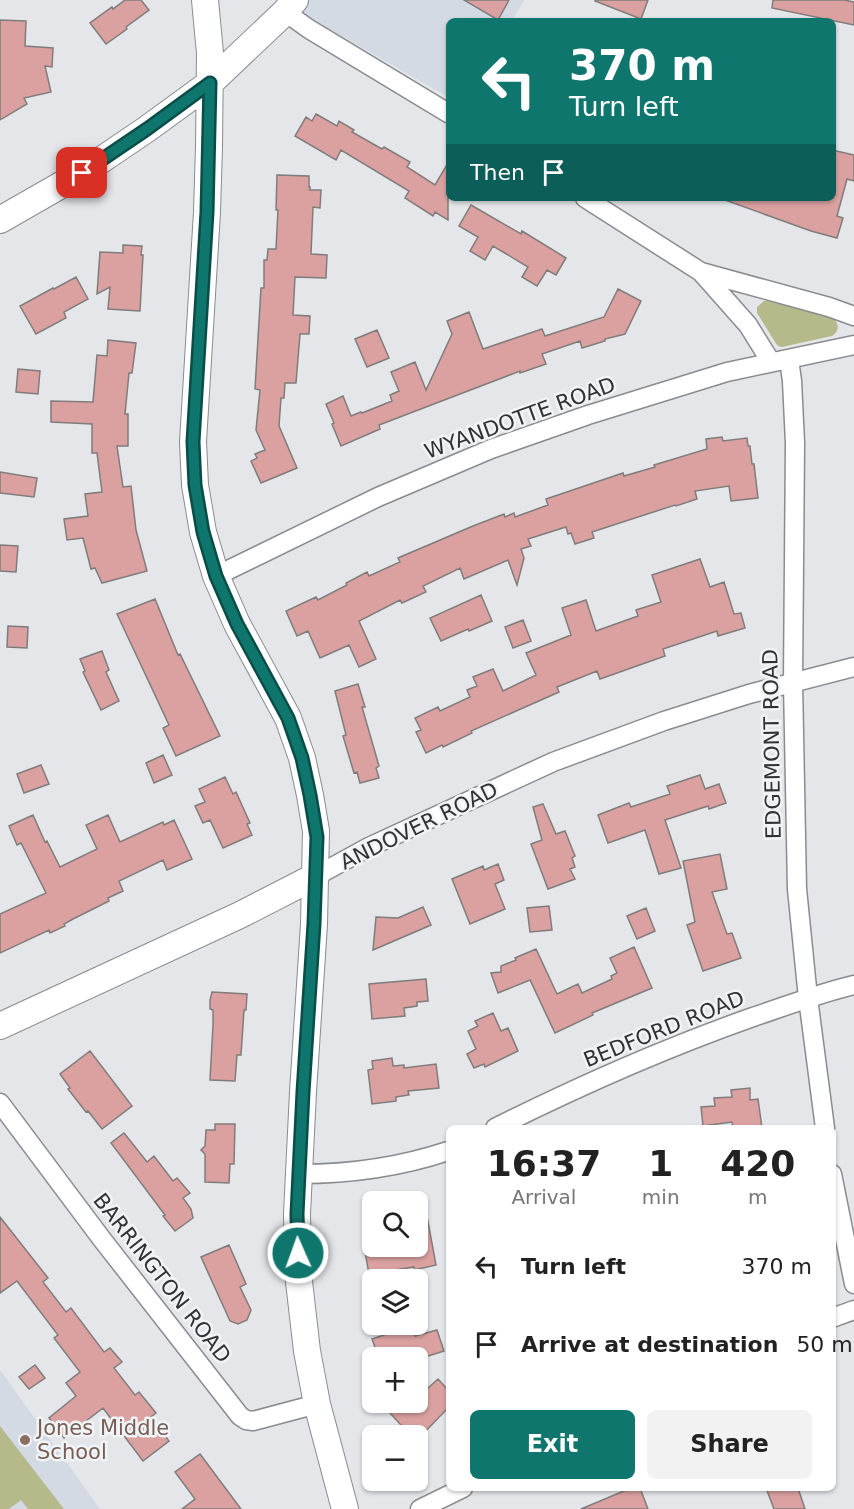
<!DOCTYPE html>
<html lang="en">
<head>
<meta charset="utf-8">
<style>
  body { margin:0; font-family:"DejaVu Sans",sans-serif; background:#f2f2f2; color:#222; height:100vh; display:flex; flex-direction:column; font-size:22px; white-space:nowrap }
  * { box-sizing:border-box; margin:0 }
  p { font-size:20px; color:#767676 }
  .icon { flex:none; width:33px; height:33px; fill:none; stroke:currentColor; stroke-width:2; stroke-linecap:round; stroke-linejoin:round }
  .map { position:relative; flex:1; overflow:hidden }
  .panel { position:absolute; left:446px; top:1125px; width:390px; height:366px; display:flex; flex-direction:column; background:#fff; border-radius:9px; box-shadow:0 2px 4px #0004 }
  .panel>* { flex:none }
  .banner { position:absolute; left:446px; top:18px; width:390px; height:183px; border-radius:9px; box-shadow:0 2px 4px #0004; background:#0f766e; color:#fff; overflow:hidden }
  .buttons { position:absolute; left:362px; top:1191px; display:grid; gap:12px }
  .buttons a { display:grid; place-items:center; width:66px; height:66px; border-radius:9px; background:#fff; box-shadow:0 2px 4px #0004; font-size:30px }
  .pin { position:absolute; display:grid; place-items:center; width:51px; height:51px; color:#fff; margin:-26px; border-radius:12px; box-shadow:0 3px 9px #0006 }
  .me { position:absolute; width:66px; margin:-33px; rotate:358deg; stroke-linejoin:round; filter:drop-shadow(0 0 4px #0008) }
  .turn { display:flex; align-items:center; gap:21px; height:126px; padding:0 24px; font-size:27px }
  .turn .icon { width:78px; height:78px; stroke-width:2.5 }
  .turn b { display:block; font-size:42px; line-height:51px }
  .then { display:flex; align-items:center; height:57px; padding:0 24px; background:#0003; gap:12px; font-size:22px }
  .eta { display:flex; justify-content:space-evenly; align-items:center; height:102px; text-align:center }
  .eta b { font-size:36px; font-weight:800; line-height:42px }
  .action { display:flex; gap:12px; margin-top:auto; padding:12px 24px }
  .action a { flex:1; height:69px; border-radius:9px; background:#0f766e; color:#fff; font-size:24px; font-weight:800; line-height:69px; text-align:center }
  .action a+a { background:#f2f2f2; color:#222 }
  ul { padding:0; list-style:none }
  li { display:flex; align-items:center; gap:18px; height:78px; padding:0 24px }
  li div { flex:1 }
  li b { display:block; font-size:22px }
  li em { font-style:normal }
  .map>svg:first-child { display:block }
  .built { fill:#d3dae3 }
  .green { fill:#b6ba8b }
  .building { fill:#daa1a0; stroke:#807c7c; stroke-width:1.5 }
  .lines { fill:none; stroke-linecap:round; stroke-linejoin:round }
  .street-casing { stroke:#898c8e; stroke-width:21 }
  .secondary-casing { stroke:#898c8e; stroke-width:28 }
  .street { stroke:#fff; stroke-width:18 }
  .secondary { stroke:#fff; stroke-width:26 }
  .route-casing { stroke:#0a4d48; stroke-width:15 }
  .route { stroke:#0f766e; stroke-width:10 }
  .education-dot { fill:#8d6e63; stroke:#f1f4f6; stroke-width:2 }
  .labels { text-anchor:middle; stroke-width:5; stroke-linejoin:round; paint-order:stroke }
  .street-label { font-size:21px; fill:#303132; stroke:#f1f4f6 }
  .education-label { font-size:21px; fill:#785e54; stroke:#f1f4f6; text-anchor:start }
</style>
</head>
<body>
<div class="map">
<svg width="854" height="1509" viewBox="0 0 854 1509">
  <rect width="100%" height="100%" fill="#e4e6e9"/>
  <path class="built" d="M279,0H524L512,21H448V97Z
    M0,1370L100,1509H0Z"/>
  <path class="green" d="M764,301H768L830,317C839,321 841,330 832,336L782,347L778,346L775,342L757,313V307Z
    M0,1426L64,1509H28L21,1500L9,1509H0Z"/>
  <path class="building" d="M125,0H141L149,10L126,27L127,29L106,44L90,23L112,7L113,9Z
    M464,0H509L498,20Z
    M595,0H648L641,19L595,1Z
    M773,0H844L854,2V25L772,8Z
    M0,20L26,21L25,46L53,48L52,67L45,66L51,92L24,98L27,104L0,120Z
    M316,114L337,126L339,121L354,130L352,132L382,149L384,147L410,162L407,167L435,185L448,163V220L435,212L433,216L405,198L409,191L341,150L336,160L295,136L306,117L312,121Z
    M832,150L854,155V181L847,179L837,216L843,218L837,238L811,231L725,200V198H832Z
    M277,175L309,176V187H310V190H321L320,208L313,207L311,254L327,255L326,278L295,277L293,315L310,316L309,334H300L296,383H285L284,398H281L279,426L297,468L261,483L251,461L257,458L255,454L265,450L256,430L260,390L255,389L261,288H264V260H267L268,249H276L278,210H276Z
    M471,205L521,234L522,231L566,258L556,275L547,270L537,286L522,277L528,267L493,246L485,260L470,251L478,237L459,226Z
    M123,245L142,246L141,255H143L140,311L108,309L110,287L97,294L100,252L123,253Z
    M76,277L88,299L64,312L66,318L36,334L20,306L53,288L54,289Z
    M618,289L641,301L625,334L605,339V341L582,348L580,341L542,354L546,364L520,373V371L379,425L380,429L341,446L332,424L334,423L326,404L343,396L351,416L361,412L362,413L392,401L390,395L399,391L391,372L415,362L426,390L452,334L447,321L469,312L483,349L542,329L545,336L604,317Z
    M377,330L389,358L367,367L355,339Z
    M108,340L136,343L132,373H129L125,414H128V446H117L123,487L131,486L136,530L147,571L102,583L95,568L91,569L83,538L67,540L64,519L88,516L85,494L102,492L97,453H92V424L51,422V401L93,402L97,355L107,356Z
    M18,369L40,371L38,394L16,392Z
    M722,437L723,441L747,438L748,446H750L752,464H754L758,498L731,501L729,486L695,491L697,499L676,506L675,505L592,532L594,538L575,544L571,533L568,534L566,527L528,539L531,546L521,549L524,558L517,585L508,560L464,579L460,568L423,586L426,592L402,603L400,600L359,621L376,659L359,667L349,645L320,658L308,631L297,636L286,611L316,597L318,600L347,585L346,583L367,572L369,576L400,562L398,558L473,526L504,514L505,517L514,513L515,517L548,505L546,499L623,473L624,476L655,467L654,465L707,449L706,439Z
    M0,472L37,478L34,497L0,493Z
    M0,545L18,546L16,572L0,571Z
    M700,559L710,587L724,582L734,614L741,613L745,628L718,636L717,631L663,649L665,656L600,679L597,671L557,687L559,692L471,731L472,733L443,747L442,745L426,753L416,732L421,730L415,718L438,707L440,711L470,697L467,690L477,686L473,677L493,669L503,691L536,675L526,653L571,635L562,608L586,600L596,631L638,616L636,610L661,602L652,575Z
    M481,595L492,621L469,631L468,629L441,641L430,618Z
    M155,599L178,655L180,654L220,736L176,756L163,728L169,725L117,614Z
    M523,620L531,641L513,648L505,627Z
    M8,626L28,627L27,648L7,647Z
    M102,651L109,670L106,672L119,701L101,710L83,672L85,671L80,659Z
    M358,684L365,707H362L379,766L376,768L379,778L360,783L357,772L354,773L343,736L346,735L335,691Z
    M163,755L172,775L154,783L146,763Z
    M41,765L49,784L24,793L17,774Z
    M700,775L705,789L719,784L726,803L709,809L708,806L665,820L681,868L659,874L645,830L608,843L598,815L629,803L631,807L670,794L667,786Z
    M225,777L233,794L236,792L250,823L247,824L252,835L223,848L210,820L203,823L195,806L205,802L199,789Z
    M543,804L556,834L565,831L575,856L572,858L575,867L570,869L575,879L548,889L531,844L542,840L533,807Z
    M33,815L45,842L47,841L60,867L97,849L86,825L108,815L120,842L163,822L164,825L174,820L192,859L167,870L163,860L119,881L123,891L108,898L109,901L73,919L64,924L65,926L50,933L49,930L0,953V914L46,893L21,843L17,845L9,826Z
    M720,854L727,889L712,892L727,934L732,933L741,958L703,971L687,925L695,922L683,861Z
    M498,864L504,880L495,884L505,909L470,924L452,879L483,866L484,870Z
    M549,906L552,930L530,932L527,908Z
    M423,907L431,925L373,950L376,917L398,918Z
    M646,908L655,931L637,939L627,916Z
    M634,947L652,988L592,1013L593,1015L555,1033L530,980L498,993L491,973L501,972V966L516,960L515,958L536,949L557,994L578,984L582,993L612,979L611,976L617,973L610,958Z
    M426,979L428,1001L417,1002V1006L404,1008L405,1016L372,1019L369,984Z
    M212,992L247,994L246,1010H244L241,1055H237L235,1081L210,1080L213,1025V1010L210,1009V1000Z
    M493,1013L501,1031L508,1028L518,1051L485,1067L484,1064L474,1068L467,1054L476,1049L468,1031L478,1026L475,1021Z
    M90,1051L132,1106L102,1129L88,1111L86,1112L68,1089L70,1088L60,1074Z
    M392,1058L393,1066L404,1065V1068L436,1064L439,1088L408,1091L409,1095L396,1097V1101L372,1104L368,1070L373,1069L372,1061Z
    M750,1088V1100L758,1099L762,1128H733L732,1122L703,1126L701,1107L715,1106L714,1098L732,1097L731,1090Z
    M215,1124H235L234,1164H230L229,1183L205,1182V1154L201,1150L205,1146L206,1130H215Z
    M124,1133L147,1162L154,1156L173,1181L177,1178L190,1193L183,1198L191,1209L193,1218L175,1231L163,1216L165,1215L111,1143Z
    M417,1211H426L436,1265L414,1270V1267L369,1274L364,1246H417Z
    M0,1217L48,1278L43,1282L66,1312L71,1308L104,1352L110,1348L122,1362L114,1368L135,1395L139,1392L156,1413L151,1417L169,1441L143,1461L103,1408L64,1438L49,1418L76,1396L66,1383L80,1372L54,1338L58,1335L17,1281L0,1293Z
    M229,1245L246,1284L240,1287L251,1310L247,1320L238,1324L230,1321L201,1257Z
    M411,1326L415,1336L437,1330L444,1351L422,1358H379L372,1339Z
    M35,1365L45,1378L29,1389L19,1377Z
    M438,1379L448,1390V1408L421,1436L419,1434L417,1436H411L380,1402H417V1398Z
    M200,1454L241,1509H182L195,1499L175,1472Z
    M631,1488H640L648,1509H581Z
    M766,1488H798L805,1509H774Z"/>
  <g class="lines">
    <defs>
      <path id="street" d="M285,12L309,29L448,113
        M585,198L701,272L748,325L771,362
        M701,272L829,307L854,316
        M789,359L792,381L795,443L793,682L797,889L808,998L825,1128
        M216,576L378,497L491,449L588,415L727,372L854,345
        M316,876L369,847L553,762L664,721L749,694L854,667
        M0,1103L101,1238L240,1416L246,1420L253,1421L317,1404
        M495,1128C579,1086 665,1048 753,1017C786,1006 820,993 854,985
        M299,1174C350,1174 400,1167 448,1151
        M832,1174L854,1284
        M832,1318L854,1310
        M420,1509L463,1488"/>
      <path id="secondary" d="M205,0L210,53L209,146L207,212L193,442L195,485L203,532L216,576L237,624L288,718L302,758L310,795L316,831L314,924L303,1092L297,1214L298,1273L307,1351L317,1404L345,1509
        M0,220L82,173L147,129L210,83L285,12L295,0
        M0,1026L240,915L316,876"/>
    </defs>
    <use href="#street" class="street-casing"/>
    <use href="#secondary" class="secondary-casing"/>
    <use href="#street" class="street"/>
    <use href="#secondary" class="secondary"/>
  </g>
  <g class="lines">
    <defs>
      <path id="route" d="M82,173L147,129L210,83L207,212L193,442L195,485L203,532L216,576L237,624L288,718L302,758L310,795L317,837L314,924L303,1092L297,1214L298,1253"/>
    </defs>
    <use href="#route" class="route-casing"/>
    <use href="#route" class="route"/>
  </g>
  <circle class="education-dot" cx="25" cy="1440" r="6"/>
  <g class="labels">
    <g class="street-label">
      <text transform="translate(520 418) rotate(-20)" y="7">WYANDOTTE ROAD</text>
      <text transform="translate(772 744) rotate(-91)" y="7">EDGEMONT ROAD</text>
      <text transform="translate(419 826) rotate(-26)" y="7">ANDOVER ROAD</text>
      <text transform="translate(664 1029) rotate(-22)" y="7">BEDFORD ROAD</text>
      <text transform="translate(162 1278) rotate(52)" y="7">BARRINGTON ROAD</text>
    </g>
    <g class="education-label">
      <text x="37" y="1435">Jones Middle<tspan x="37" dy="24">School</tspan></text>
    </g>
  </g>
</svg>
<div class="buttons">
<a><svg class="icon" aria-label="search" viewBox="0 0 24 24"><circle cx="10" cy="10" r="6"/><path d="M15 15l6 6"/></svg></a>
<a><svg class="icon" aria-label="layers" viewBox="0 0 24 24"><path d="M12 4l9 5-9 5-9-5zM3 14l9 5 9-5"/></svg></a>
<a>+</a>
<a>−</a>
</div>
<div class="pin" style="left:82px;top:173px;background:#d93025"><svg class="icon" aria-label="arrive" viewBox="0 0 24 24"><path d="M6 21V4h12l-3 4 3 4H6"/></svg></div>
<svg class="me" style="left:298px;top:1253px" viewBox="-20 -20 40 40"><circle r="17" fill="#0f766e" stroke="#fff" stroke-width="3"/><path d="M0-11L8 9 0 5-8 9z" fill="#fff"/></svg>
<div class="banner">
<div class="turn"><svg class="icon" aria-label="left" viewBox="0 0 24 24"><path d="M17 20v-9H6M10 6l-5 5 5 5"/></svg><div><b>370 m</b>Turn left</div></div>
<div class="then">Then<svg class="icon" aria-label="arrive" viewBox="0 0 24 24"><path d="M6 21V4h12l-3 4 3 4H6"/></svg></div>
</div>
<section class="panel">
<div class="eta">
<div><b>16:37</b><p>Arrival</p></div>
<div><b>1</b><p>min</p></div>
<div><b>420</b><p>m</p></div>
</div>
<ul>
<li><svg class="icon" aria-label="left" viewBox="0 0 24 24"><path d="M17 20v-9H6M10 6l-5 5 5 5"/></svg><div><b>Turn left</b></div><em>370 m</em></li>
<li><svg class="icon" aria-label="arrive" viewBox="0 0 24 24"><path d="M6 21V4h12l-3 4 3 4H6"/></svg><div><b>Arrive at destination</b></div><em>50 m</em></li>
</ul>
<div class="action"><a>Exit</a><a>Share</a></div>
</section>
</div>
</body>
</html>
